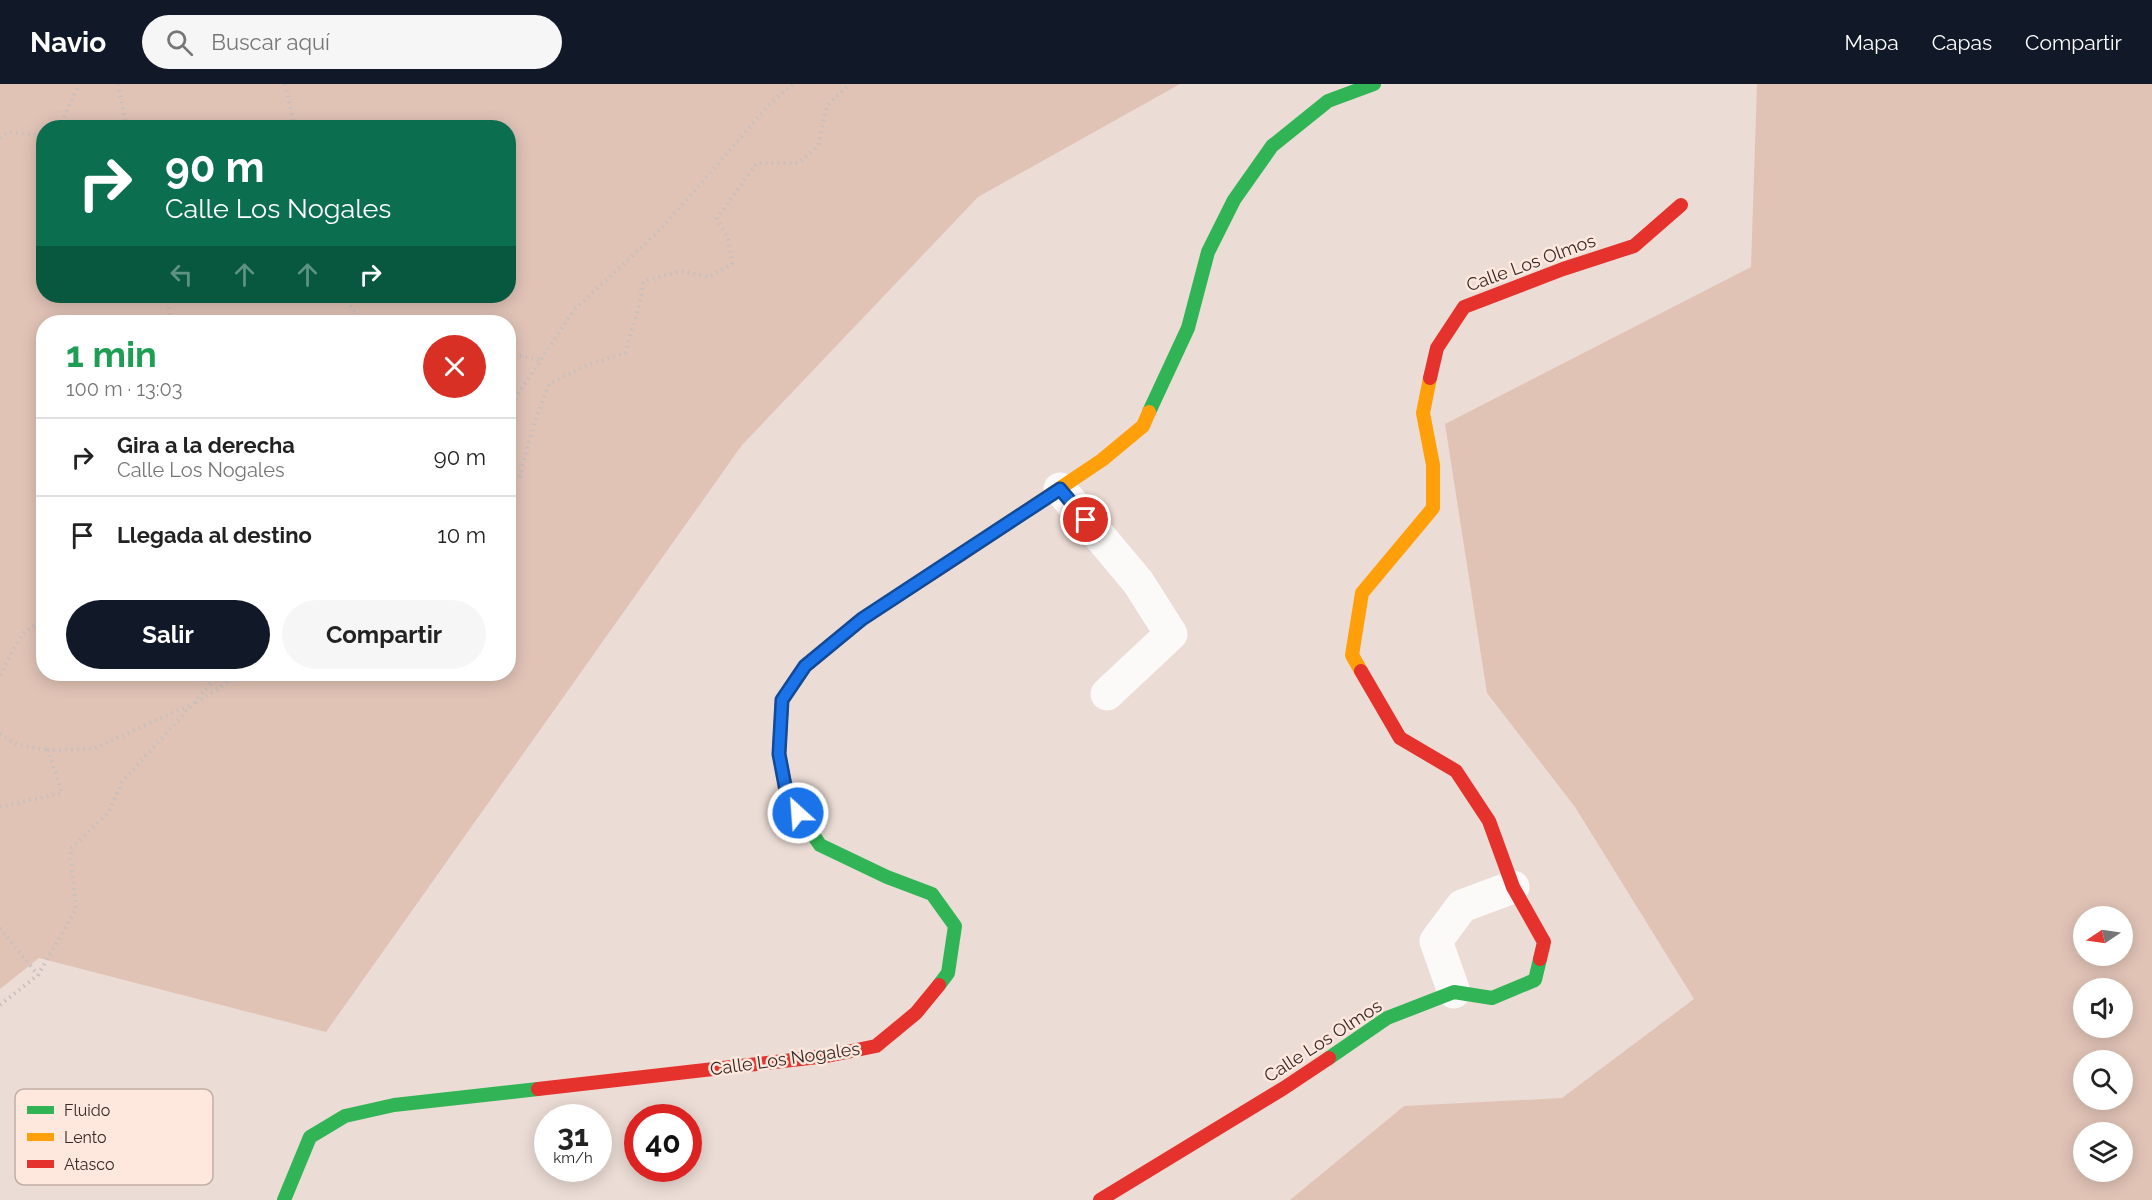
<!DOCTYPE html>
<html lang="es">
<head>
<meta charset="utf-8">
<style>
  body { margin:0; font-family:Raleway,sans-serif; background:#f6f6f6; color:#222; height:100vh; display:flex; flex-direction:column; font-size:22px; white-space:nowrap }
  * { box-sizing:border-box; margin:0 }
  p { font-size:20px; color:#767676 }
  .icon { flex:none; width:33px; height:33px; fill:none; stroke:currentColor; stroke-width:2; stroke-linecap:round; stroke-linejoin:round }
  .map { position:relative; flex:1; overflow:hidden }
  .sheet { position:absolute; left:36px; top:231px; width:480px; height:366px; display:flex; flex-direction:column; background:#fff; border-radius:24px; box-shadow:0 3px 15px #0003 }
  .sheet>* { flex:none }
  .hud { position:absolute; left:36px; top:36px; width:480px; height:183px; border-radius:24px; box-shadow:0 3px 15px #0003; background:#0b6e4f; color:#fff; overflow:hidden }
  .needle { width:39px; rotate:257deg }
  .fabs { position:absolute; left:2073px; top:822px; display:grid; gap:12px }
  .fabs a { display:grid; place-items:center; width:60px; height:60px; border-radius:50%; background:#fff; box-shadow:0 3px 15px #0003; font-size:30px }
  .speed { position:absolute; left:534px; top:1020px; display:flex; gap:12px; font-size:30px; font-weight:700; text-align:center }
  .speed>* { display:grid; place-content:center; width:78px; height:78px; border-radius:50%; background:#fff; box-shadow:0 3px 15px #0003; line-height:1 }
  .speed small { font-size:15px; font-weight:400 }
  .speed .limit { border:9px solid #d22; background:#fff; color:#111 }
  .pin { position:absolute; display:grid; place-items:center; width:51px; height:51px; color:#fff; margin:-26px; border:3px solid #fff; border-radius:50%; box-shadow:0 2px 6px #0007 }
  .me { position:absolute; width:66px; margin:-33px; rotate:334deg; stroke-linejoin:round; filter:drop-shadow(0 0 4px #0008) }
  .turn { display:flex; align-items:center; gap:21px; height:126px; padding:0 30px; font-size:27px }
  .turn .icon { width:78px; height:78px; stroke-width:2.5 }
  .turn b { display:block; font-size:42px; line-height:51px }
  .lanes { display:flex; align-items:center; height:57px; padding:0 30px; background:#0003; justify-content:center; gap:30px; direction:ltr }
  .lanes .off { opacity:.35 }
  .round { display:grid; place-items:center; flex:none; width:63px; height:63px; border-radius:32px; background:#f6f6f6 }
  .summary { display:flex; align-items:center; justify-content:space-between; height:102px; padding:0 30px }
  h1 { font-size:36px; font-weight:700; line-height:45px; color:#1e9e55 }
  .button { display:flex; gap:12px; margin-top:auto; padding:12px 30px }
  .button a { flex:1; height:69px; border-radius:36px; background:#111827; color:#fff; font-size:24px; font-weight:700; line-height:69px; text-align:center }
  .button a+a { background:#f6f6f6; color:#222 }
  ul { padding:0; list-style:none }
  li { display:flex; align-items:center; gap:18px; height:78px; padding:0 30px; border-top:2px solid #e0e0e0 }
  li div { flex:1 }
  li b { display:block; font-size:22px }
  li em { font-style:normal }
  header { display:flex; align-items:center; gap:36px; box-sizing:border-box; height:84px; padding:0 30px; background:#111827; color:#fff }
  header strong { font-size:28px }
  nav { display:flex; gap:33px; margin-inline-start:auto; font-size:21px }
  .search { width:420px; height:54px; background:#f6f6f6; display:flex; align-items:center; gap:15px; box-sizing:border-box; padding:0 21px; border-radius:33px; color:#767676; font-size:22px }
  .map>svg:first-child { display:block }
  .green { fill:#e1c3b6; fill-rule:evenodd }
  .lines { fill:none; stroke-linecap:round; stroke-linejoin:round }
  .path { stroke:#c5c0be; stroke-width:4; stroke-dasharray:1.5 4.5; stroke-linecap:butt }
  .street { stroke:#fcfaf9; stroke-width:33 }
  .fast { stroke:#30b455; stroke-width:14 }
  .slow { stroke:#ff9f0a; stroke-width:14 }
  .jam { stroke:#e5322d; stroke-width:14 }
  .route-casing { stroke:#114b97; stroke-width:15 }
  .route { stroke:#1a73e8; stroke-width:10 }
  .labels { text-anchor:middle; stroke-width:5; stroke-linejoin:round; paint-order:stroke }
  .street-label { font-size:18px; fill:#352a25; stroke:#fee7dc }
  .key { fill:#fee7dc; stroke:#c2aea5; stroke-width:1.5 }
  .key-label { font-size:16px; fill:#352a25 }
</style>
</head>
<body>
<header>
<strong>Navio</strong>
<div class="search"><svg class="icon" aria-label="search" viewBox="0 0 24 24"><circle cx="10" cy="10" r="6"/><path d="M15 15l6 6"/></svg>Buscar aquí</div>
<nav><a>Mapa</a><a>Capas</a><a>Compartir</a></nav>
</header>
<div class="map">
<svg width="2152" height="1116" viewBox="0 0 2152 1116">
  <rect width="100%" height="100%" fill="#ebdcd5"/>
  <path class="green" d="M0,0H1180L978,113L742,361L326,948L39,874L0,905ZM44,44H508V212H44ZM44,238H508V590H44Z
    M1757,0H2152V1116H1290L1404,1022L1562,1014L1694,915L1575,723L1487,609L1445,340L1751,183ZM2122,832V872H2084V832ZM2122,904V944H2084V904ZM2122,976V1016H2084V976ZM2084,1048H2122V1088H2084Z"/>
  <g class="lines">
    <path class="path" d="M118,0L127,44
      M285,0L295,44
      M59,44L79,0
      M0,54L8,48L44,52
      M166,212L172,238
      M343,212L362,238
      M508,270L542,276
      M508,325L574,226L660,146L769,21L793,0
      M508,398L520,392L535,337L549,300L588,281L625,269L638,226L644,197L681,187L708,193L732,180L729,157L717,134L757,79H799L818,62L827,21L850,0
      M0,591L22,550L44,535
      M196,619L240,590
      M0,650L18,661L48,666
      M0,723L62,709L48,666L93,665L189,621
      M0,844L38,891
      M0,921L38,891L76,825L70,765L108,729L122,698L220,590"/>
    <path class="street" d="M1060,405L1138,498L1171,550L1107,610
      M1454,908L1436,857L1462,822L1513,803"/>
    <path class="fast" d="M1149,328L1188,244L1208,168L1234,116L1272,62L1328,17L1374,0
      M784,696L787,712L820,761L887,793L932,810L955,842L948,889L939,901
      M1329,974L1387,934L1454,908L1492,914L1535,896L1540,875
      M284,1116L310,1053L345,1032L394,1021L538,1005"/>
    <path class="slow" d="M962,470L1102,376L1143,342L1149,328
      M1361,587L1352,571L1362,509L1433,424V381L1423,329L1430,294"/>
    <path class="jam" d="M1430,294L1437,264L1464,223L1563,185L1634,162L1681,121
      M1361,587L1400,654L1456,687L1489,737L1513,803L1544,858L1540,875
      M784,696L779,670L782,616L805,582L862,535L962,470
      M538,1005L827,972L876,962L916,929L939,901
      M1100,1116L1284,1004L1329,974"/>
  </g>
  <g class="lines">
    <defs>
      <path id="route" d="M798,729L787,712L779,670L782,616L805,582L862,535L1060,405L1086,436"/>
    </defs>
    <use href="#route" class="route-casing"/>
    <use href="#route" class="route"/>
  </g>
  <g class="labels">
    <g class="street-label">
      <text transform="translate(1531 179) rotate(-20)" y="6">Calle Los Olmos</text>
      <text transform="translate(1323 957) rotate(-33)" y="6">Calle Los Olmos</text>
      <text transform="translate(785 975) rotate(-8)" y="6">Calle Los Nogales</text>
    </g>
  </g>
  <rect x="15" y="1005" width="198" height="96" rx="9" class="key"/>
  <rect x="27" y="1022" width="27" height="8" fill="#30b455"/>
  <rect x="27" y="1049" width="27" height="8" fill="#ff9f0a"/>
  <rect x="27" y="1076" width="27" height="8" fill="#e5322d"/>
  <g class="key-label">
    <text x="64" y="1032">Fluido</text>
    <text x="64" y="1059">Lento</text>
    <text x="64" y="1086">Atasco</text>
  </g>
</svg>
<div class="fabs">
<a><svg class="needle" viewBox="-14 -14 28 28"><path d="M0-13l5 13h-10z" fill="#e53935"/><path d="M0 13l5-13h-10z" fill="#767676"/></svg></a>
<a><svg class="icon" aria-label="sound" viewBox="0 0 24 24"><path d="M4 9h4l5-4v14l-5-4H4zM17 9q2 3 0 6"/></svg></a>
<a><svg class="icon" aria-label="search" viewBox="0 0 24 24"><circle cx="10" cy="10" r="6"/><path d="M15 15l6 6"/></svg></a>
<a><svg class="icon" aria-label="layers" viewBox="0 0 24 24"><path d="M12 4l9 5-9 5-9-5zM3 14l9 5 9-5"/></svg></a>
</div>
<div class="speed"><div>31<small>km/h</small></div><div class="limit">40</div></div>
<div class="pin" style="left:1086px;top:436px;background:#d93025"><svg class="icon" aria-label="arrive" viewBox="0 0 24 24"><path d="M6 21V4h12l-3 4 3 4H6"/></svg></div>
<svg class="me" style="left:798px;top:729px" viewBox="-20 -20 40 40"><circle r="17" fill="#1a73e8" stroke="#fff" stroke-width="3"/><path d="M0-11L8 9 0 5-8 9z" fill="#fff"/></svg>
<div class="hud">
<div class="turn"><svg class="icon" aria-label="right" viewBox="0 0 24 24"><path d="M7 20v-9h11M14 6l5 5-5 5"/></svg><div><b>90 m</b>Calle Los Nogales</div></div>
<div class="lanes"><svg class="icon off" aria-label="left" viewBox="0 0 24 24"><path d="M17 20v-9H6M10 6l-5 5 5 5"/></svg><svg class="icon off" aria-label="ahead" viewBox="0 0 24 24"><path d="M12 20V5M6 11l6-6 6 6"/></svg><svg class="icon off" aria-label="ahead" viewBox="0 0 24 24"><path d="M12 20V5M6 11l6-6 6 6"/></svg><svg class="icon" aria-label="right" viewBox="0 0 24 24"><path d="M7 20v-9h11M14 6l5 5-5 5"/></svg></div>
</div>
<section class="sheet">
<div class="summary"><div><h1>1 min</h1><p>100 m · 13:03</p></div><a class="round" style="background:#d93025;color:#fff"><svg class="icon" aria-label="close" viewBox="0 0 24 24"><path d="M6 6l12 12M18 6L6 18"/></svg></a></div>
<ul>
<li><svg class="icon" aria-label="right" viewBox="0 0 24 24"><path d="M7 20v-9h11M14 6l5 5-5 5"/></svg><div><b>Gira a la derecha</b><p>Calle Los Nogales</p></div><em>90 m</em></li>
<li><svg class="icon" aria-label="arrive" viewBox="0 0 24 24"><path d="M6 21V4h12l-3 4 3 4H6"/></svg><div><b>Llegada al destino</b></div><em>10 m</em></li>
</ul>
<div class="button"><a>Salir</a><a>Compartir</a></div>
</section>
</div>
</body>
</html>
